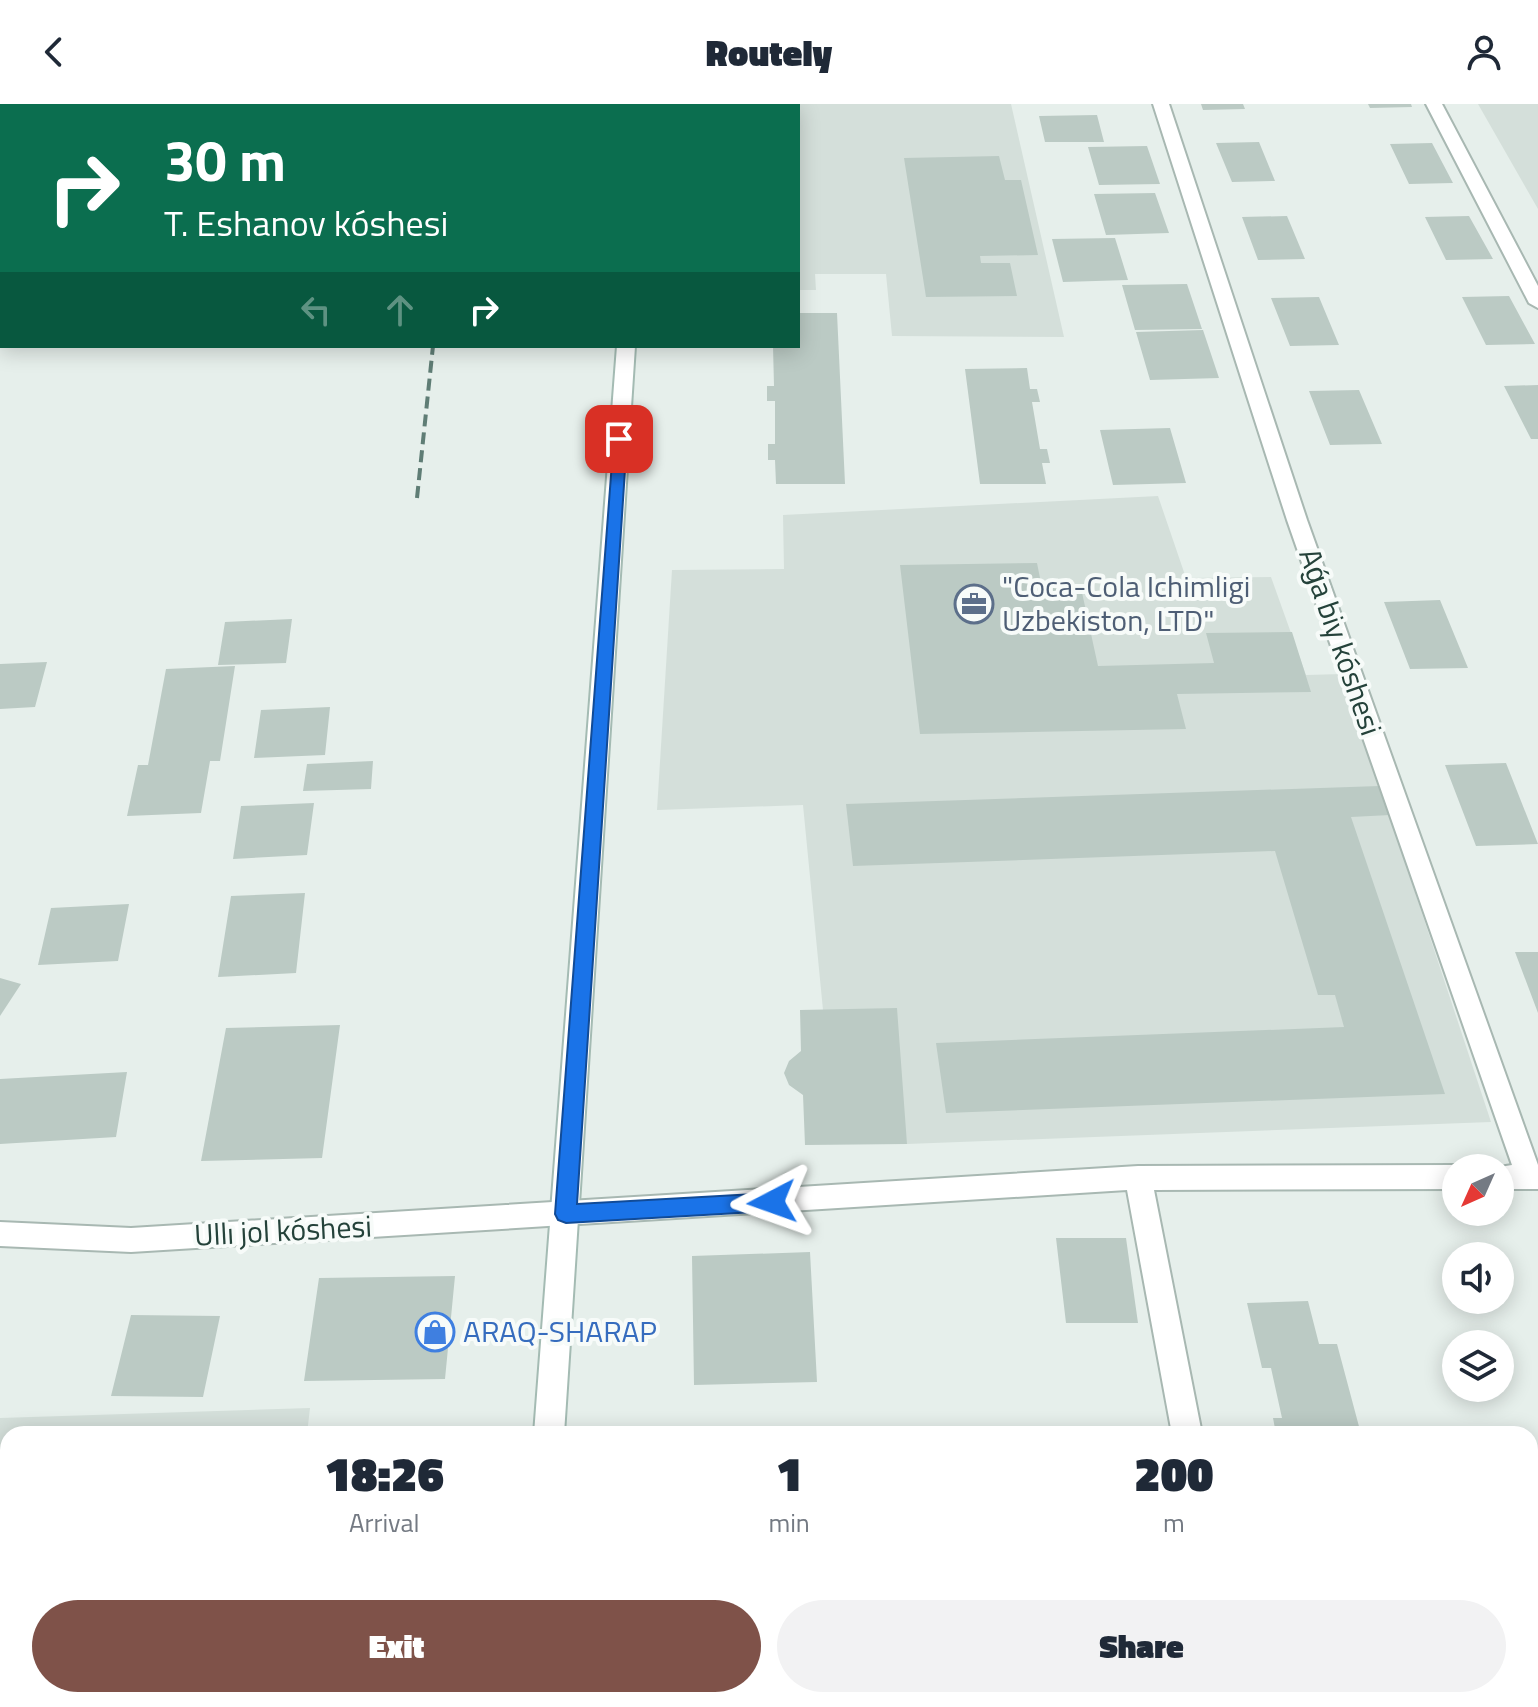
<!DOCTYPE html>
<html lang="en">
<head>
<meta charset="utf-8">
<style>
  body { margin:0; font-family:"Titillium Web",sans-serif; background:#f2f2f3; color:#1f2937; height:100vh; display:flex; flex-direction:column; font-size:30px; white-space:nowrap }
  * { box-sizing:border-box; margin:0 }
  p { font-size:26px; color:#747a83 }
  .icon { flex:none; width:44px; height:44px; fill:none; stroke:currentColor; stroke-width:2; stroke-linecap:round; stroke-linejoin:round }
  .map { position:relative; flex:1; overflow:hidden }
  .drawer { position:absolute; left:0px; top:1322px; width:1538px; height:282px; display:flex; flex-direction:column; background:#fff; border-radius:24px 24px 0 0; box-shadow:0 4px 20px #0003 }
  .drawer>* { flex:none }
  .banner { position:absolute; left:0px; top:0px; width:800px; height:244px; box-shadow:0 4px 20px #0003; background:#0b6e4f; color:#fff; overflow:hidden }
  .needle { width:52px; rotate:225deg }
  .tools { position:absolute; left:1442px; top:1050px; display:grid; gap:16px }
  .tools a { display:grid; place-items:center; width:72px; height:72px; border-radius:50%; background:#fff; box-shadow:0 4px 20px #0003; font-size:40px }
  .pin { position:absolute; display:grid; place-items:center; width:68px; height:68px; color:#fff; margin:-34px; border-radius:16px; box-shadow:0 4px 12px #0006 }
  .me { position:absolute; width:88px; margin:-44px; rotate:266deg; stroke-linejoin:round; filter:drop-shadow(0 0 6px #0008) }
  .turn { display:flex; align-items:center; gap:28px; height:168px; padding:0 32px; font-size:36px }
  .turn .icon { width:104px; height:104px; stroke-width:2.5 }
  .turn b { display:block; font-size:56px; line-height:68px }
  .lanes { display:flex; align-items:center; height:76px; padding:0 32px; background:#0003; justify-content:center; gap:40px; direction:ltr }
  .lanes .off { opacity:.35 }
  .eta { display:flex; justify-content:space-evenly; align-items:center; height:136px; text-align:center }
  .eta b { font-size:48px; font-weight:800; line-height:56px }
  .button { display:flex; gap:16px; margin-top:auto; padding:16px 32px }
  .button a { flex:1; height:92px; border-radius:48px; background:#7f5249; color:#fff; font-size:32px; font-weight:800; line-height:92px; text-align:center }
  .button a+a { background:#f2f2f3; color:#1f2937 }
  header { display:flex; justify-content:space-between; align-items:center; height:104px; padding:0 32px; background:#fff; font-size:36px; font-weight:800 }
  .map>svg:first-child { display:block }
  .built { fill:#d4dfda }
  .building { fill:#bbcac4 }
  .lines { fill:none; stroke-linecap:round; stroke-linejoin:round }
  .street-casing { stroke:#a8b8b2; stroke-width:4 }
  .secondary-casing { stroke:#a4bbb3; stroke-width:4 }
  .street { fill:#fff; fill-rule:evenodd }
  .secondary { fill:#fff; fill-rule:evenodd }
  .rail { stroke:#5f7d75; stroke-width:4; stroke-dasharray:12 6; stroke-linecap:butt }
  .route { fill:#1a73e8; stroke:#114b97; stroke-width:2 }
  .labels { text-anchor:middle; stroke-width:8; stroke-linejoin:round; paint-order:stroke }
  .service-label { font-size:30px; fill:#4e5e75; stroke:#f7fbf9; text-anchor:start }
  .street-label { font-size:30px; fill:#24423a; stroke:#f7fbf9 }
  .shop-label { font-size:30px; fill:#366cbe; stroke:#f7fbf9; text-anchor:start }
</style>
</head>
<body>
<header><svg class="icon" aria-label="back" viewBox="0 0 24 24"><path d="M15 5l-7 7 7 7"/></svg>Routely<svg class="icon" aria-label="person" viewBox="0 0 24 24"><circle cx="12" cy="8" r="4"/><path d="M4 21q1-7 8-7t8 7"/></svg></header>
<div class="map">
<svg width="1538" height="1603" viewBox="0 0 1538 1603">
  <rect width="100%" height="100%" fill="#e6efeb"/>
  <path class="built" d="M722,0H1011L1064,233L892,232L886,170H815L816,186H798V2Z
    M1478,0H1538V105Z
    M1158,392L1186,474L1271,473L1306,571L1343,570L1491,1018L907,1040L823,906L803,701L657,706L672,466L784,465L783,411Z
    M310,1304L307,1330H8V1596H272L271,1603H0V1314Z"/>
  <path class="building" d="M1201,0H1243L1245,5L1203,6Z
    M1368,0H1411L1412,3L1370,4Z
    M1097,11L1104,38H1045L1039,12Z
    M1259,38L1275,77L1232,78L1216,39Z
    M1432,39L1453,79L1409,80L1390,40Z
    M1147,42L1160,80L1099,81L1088,43Z
    M999,52L1005,76H1021L1038,151L980,152L981,159H1010L1017,192L926,193L904,54Z
    M1155,89L1169,129L1106,131L1094,90Z
    M1287,112L1305,155L1258,156L1242,113Z
    M1469,112L1493,155L1446,156L1425,113Z
    M1115,134L1128,176L1063,178L1052,135Z
    M1187,180L1202,225L1135,226L1122,181Z
    M1509,192L1535,240L1486,241L1462,193Z
    M1319,193L1339,241L1290,242L1271,194Z
    M798,209H837L845,380H776L775,356H768V340H775V297H767V282H774L773,242H798Z
    M1203,226L1219,274L1150,276L1136,228Z
    M1027,264L1030,285H1037L1040,298H1032L1040,345H1047L1050,359H1042L1046,380H980L965,265Z
    M1538,281V335H1531L1504,282Z
    M1359,286L1382,340L1330,341L1309,287Z
    M1170,324L1186,379L1113,381L1100,326Z
    M1037,459L1042,484H1081L1098,562L1214,559L1206,529L1292,528L1311,588L1177,590L1186,625L920,630L900,461Z
    M1440,496L1468,564L1410,565L1384,498Z
    M292,515L286,559L218,561L225,518Z
    M47,558L35,603L0,605V560Z
    M235,562L220,657H210L201,709L127,712L138,661H148L166,565Z
    M330,603L325,651L254,654L261,606Z
    M373,657L371,685L303,687L307,660Z
    M1506,659L1538,740L1476,742L1445,661Z
    M1379,682L1390,711L1351,713L1445,990L946,1009L936,939L1344,923L1335,891H1318L1275,747L853,762L846,700Z
    M314,699L307,751L233,755L241,702Z
    M305,789L296,869L218,873L231,792Z
    M129,800L118,857L38,861L51,804Z
    M1515,848H1538V909Z
    M0,874L21,880L0,912Z
    M897,904L907,1040L805,1041L803,991L789,981L784,969L789,957L801,947L800,906Z
    M340,921L322,1054L201,1057L226,924Z
    M127,968L116,1033L0,1040V975Z
    M1056,1134H1126L1138,1219H1066Z
    M810,1148L817,1278L694,1281L692,1152Z
    M455,1172L445,1275L304,1277L319,1174Z
    M1308,1197L1319,1240H1337L1361,1330H1276L1273,1314H1282L1271,1264H1262L1247,1199Z
    M131,1211L220,1212L203,1293L111,1292Z
    M683,1322H816L817,1330H683Z
    M292,1596H384V1603H291Z
    M1059,1596H1166L1168,1603H1060Z
    M1351,1596H1449L1451,1603H1352Z"/>
  <g class="lines">
    <defs>
      <path id="street" d="M1153,0H1169L1307,416L1538,1061V1085H1500V1064H1493L1512,1061L1287,416Z
        M1426,0H1442L1538,182V204L1529,199Z
        M1456,1061L1463,1064H1456V1085L1154,1086L1202,1330H1172L1127,1086L131,1148L0,1142V1118L131,1124L1138,1062Z
        M1222,1596H1254L1255,1603H1223Z"/>
      <path id="secondary" d="M634,0H650V2H634Z
        M617,242H635L564,1330H534Z
        M512,1596H544V1603H512Z"/>
    </defs>
    <use href="#street" class="street-casing"/>
    <use href="#secondary" class="secondary-casing"/>
    <use href="#street" class="street"/>
    <use href="#secondary" class="secondary"/>
    <path class="rail" d="M417,394L433,242"/>
  </g>
  <path class="route" d="M614,332L627,335L577,1100L772,1089L782,1098L772,1107L566,1119L558,1116L555,1110Z"/>
  <defs>
    <symbol id="office-ring" viewBox="-11 -11 22 22"><circle r="9.5" fill="#f7fbf9" stroke="#5c6f8a" stroke-width="1.5"/><path d="M-6-3h4V-5.5h4V-3h4V5H-6ZM-1-4.5V-3h2v-1.5ZM-6 0V1H6V0Z" fill="#5c6f8a"/></symbol>
    <symbol id="shop-ring" viewBox="-11 -11 22 22"><circle r="9.5" fill="#f7fbf9" stroke="#3f7fe0" stroke-width="1.5"/><path d="M-5-2.5h2.3a2.7 3.5 0 0 1 5.4 0H5L5.5 6h-11ZM-1.5-2.5h3a1.5 2.3 0 0 0-3 0Z" fill="#3f7fe0"/></symbol>
  </defs>
  <g fill-rule="evenodd">
    <use href="#office-ring" x="952" y="478" width="44" height="44"/>
    <use href="#shop-ring" x="413" y="1206" width="44" height="44"/>
  </g>
  <g class="labels">
    <g class="service-label">
      <text x="1002" y="493">"Coca-Cola Ichimligi<tspan x="1002" dy="34">Uzbekiston, LTD"</tspan></text>
    </g>
    <g class="street-label">
      <text transform="translate(1340 538) rotate(71)" y="10">Aǵa biy kóshesi</text>
      <text transform="translate(283 1127) rotate(-3)" y="10">Ullı jol kóshesi</text>
    </g>
    <g class="shop-label">
      <text x="463" y="1238">ARAQ-SHARAP</text>
    </g>
  </g>
</svg>
<div class="tools">
<a><svg class="needle" viewBox="-14 -14 28 28"><path d="M0-13l5 13h-10z" fill="#e53935"/><path d="M0 13l5-13h-10z" fill="#747a83"/></svg></a>
<a><svg class="icon" aria-label="sound" viewBox="0 0 24 24"><path d="M4 9h4l5-4v14l-5-4H4zM17 9q2 3 0 6"/></svg></a>
<a><svg class="icon" aria-label="layers" viewBox="0 0 24 24"><path d="M12 4l9 5-9 5-9-5zM3 14l9 5 9-5"/></svg></a>
</div>
<div class="pin" style="left:619px;top:335px;background:#d93025"><svg class="icon" aria-label="arrive" viewBox="0 0 24 24"><path d="M6 21V4h12l-3 4 3 4H6"/></svg></div>
<svg class="me" style="left:772px;top:1098px" viewBox="-20 -20 40 40"><path d="M0-17L14 15 0 8-14 15z" fill="#1a73e8" stroke="#fff" stroke-width="4"/></svg>
<div class="banner">
<div class="turn"><svg class="icon" aria-label="right" viewBox="0 0 24 24"><path d="M7 20v-9h11M14 6l5 5-5 5"/></svg><div><b>30 m</b>T. Eshanov kóshesi</div></div>
<div class="lanes"><svg class="icon off" aria-label="left" viewBox="0 0 24 24"><path d="M17 20v-9H6M10 6l-5 5 5 5"/></svg><svg class="icon off" aria-label="ahead" viewBox="0 0 24 24"><path d="M12 20V5M6 11l6-6 6 6"/></svg><svg class="icon" aria-label="right" viewBox="0 0 24 24"><path d="M7 20v-9h11M14 6l5 5-5 5"/></svg></div>
</div>
<section class="drawer">
<div class="eta">
<div><b>18:26</b><p>Arrival</p></div>
<div><b>1</b><p>min</p></div>
<div><b>200</b><p>m</p></div>
</div>
<div class="button"><a>Exit</a><a>Share</a></div>
</section>
</div>
</body>
</html>
